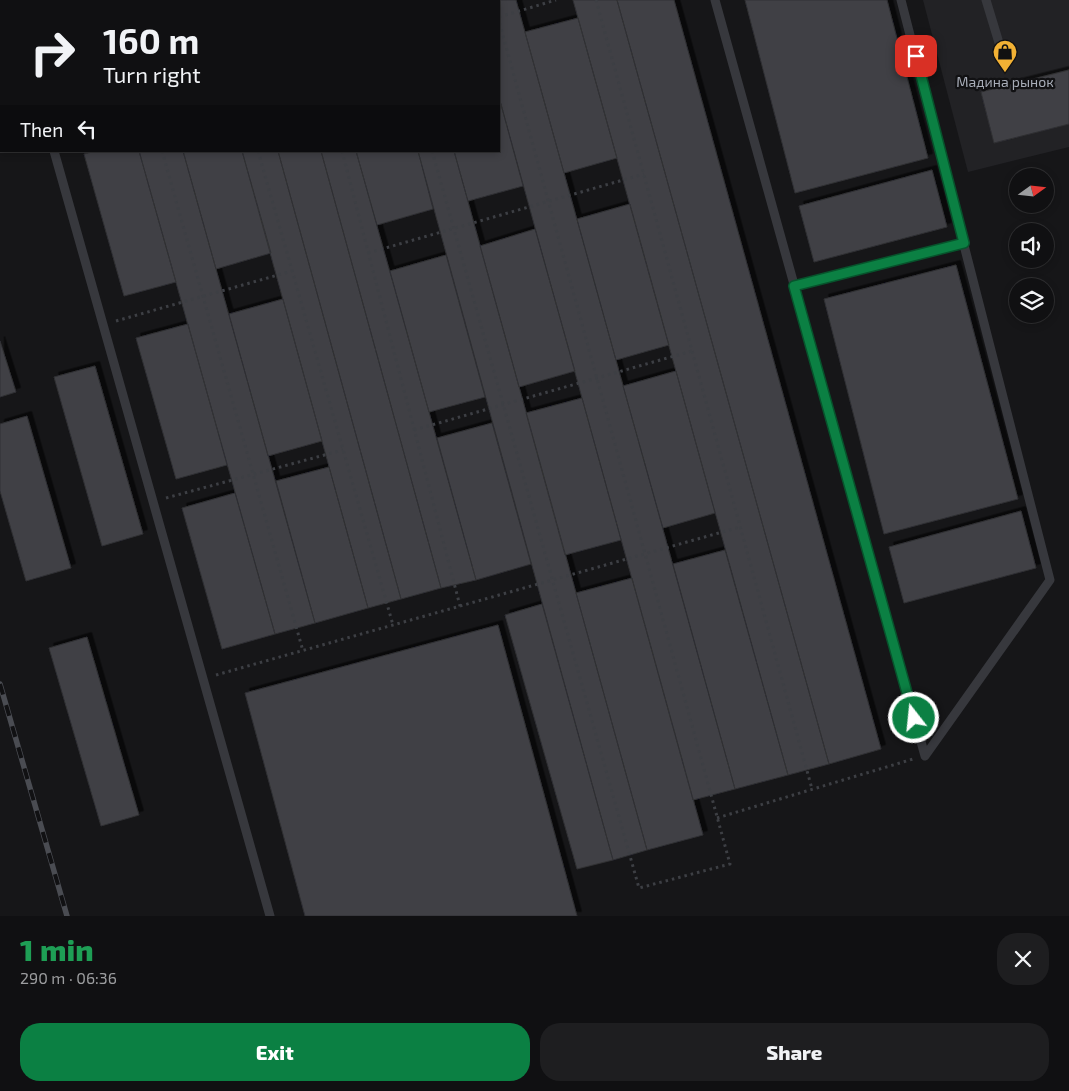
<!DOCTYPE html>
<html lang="en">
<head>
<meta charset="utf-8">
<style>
  body { margin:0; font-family:"Exo 2",sans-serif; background:#1e1e20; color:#f1f3f6; height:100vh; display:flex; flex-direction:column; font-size:19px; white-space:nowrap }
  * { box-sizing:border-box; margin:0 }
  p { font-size:16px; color:#9c9d9f }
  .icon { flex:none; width:28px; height:28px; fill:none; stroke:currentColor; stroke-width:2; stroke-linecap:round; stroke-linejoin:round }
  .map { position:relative; height:916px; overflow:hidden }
  .drawer { display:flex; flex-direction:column; background:#101012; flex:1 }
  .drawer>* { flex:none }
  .guide { position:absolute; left:0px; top:0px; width:500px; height:152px; box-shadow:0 2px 8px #0003,0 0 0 1px #303032; background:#101012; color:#f1f3f6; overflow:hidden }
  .needle { width:32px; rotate:75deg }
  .fabs { position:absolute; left:1009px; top:168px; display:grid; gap:10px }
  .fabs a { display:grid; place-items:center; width:45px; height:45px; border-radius:50%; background:#101012; box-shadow:0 2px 8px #0003,0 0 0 1px #303032; font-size:25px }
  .pin { position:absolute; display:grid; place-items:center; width:42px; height:42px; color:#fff; margin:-21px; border-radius:10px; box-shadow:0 2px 8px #0006 }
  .me { position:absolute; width:55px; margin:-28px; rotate:344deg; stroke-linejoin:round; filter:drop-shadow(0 0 4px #0008) }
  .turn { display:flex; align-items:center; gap:18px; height:105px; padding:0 20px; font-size:22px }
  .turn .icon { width:65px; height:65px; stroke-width:2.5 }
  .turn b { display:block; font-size:35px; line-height:42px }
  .then { display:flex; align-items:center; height:48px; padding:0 20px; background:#0003; gap:10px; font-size:19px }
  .round { display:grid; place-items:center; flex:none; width:52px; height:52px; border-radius:20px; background:#1e1e20 }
  .head { display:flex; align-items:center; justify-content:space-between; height:85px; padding:0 20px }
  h1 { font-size:30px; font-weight:800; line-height:38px; color:#1e9e55 }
  .cta { display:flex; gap:10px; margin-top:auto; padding:10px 20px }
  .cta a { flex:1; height:58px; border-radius:20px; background:#0b8043; color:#fff; font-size:20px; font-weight:800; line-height:58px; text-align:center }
  .cta a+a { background:#1e1e20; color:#f1f3f6 }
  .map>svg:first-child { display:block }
  .built { fill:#222225 }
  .building { fill:#404145; stroke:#303034; filter:url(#shadow) }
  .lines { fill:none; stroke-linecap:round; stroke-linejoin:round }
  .path { stroke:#3d3f44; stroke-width:3; stroke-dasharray:2.5 4; stroke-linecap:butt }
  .service { stroke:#37383d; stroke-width:9 }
  .rail-casing { stroke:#4a4c52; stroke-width:5.5 }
  .rail { stroke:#111113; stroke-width:4; stroke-dasharray:11; stroke-linecap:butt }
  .route-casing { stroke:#07532c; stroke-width:12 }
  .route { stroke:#0b8043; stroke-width:9 }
  .labels { text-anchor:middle; stroke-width:4.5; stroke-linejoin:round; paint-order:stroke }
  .poi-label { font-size:14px; fill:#a8adb8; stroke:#111113 }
</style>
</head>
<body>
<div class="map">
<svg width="1069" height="916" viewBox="0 0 1069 916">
  <defs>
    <filter id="shadow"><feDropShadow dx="4.5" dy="-4.5" stdDeviation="0" flood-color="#0009"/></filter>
  </defs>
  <rect width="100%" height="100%" fill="#161618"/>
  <path class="built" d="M923,0H1069V147L968,172Z"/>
  <path class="building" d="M0,0L20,1H1V49Z
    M206,0H257V1H207Z
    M412,0H466L461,1Z
    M472,0H516L735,789L693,800L499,97V1Z
    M573,0H617L829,764L788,775Z
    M617,0H674L881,749L829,764Z
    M745,0H887L928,158L795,193Z
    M578,18L617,158L564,173L525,32Z
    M1069,70V124L994,143L981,92Z
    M499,97L523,186L468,201L454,151H499Z
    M96,151H139L176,282L124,296L84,154Z
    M139,151H183L315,623L275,634Z
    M183,151H242L271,253L216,269Z
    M242,151H278L401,599L368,608Z
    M278,151H321L441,588L401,599Z
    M321,151H356L476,580L441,588Z
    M356,151H418L433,209L377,225Z
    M418,151H454L647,850L613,860Z
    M932,170L947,227L814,262L799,206Z
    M630,204L669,345L616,360L577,219Z
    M535,229L575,371L519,387L480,246Z
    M446,255L485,397L429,412L390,271Z
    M956,265L1018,499L884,534L824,299Z
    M283,299L322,441L268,456L229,314Z
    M188,324L227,465L176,479L136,338Z
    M0,341L16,392L0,397Z
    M95,366L143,534L102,546L54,377Z
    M676,371L715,513L663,528L623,386Z
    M582,398L621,540L565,555L526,413Z
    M27,416L71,568L26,581L0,491V424Z
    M492,423L531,564L476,580L437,438Z
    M329,467L368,608L315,623L276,481Z
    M235,493L275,634L222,649L182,508Z
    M1021,511L1036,568L904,603L889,547Z
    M725,550L788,775L735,789L673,564Z
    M632,578L703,835L647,850L576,593Z
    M542,604L613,860L577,869L505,615Z
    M498,625L577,916H305L245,693Z
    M87,637L139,815L101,826L49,648Z"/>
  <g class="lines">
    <path class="path" d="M390,0V1
      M493,0V1
      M596,0L812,789
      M499,17L556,0
      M162,151L303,651
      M258,151L393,625
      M342,151L460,606
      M432,151L639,888L730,864L499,21
      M368,253L644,174
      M116,321L292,271
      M414,430L692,351
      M166,498L343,450
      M216,675L740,527
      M717,818L913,759"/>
    <path class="service" d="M321,0V1
      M715,0L925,756
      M901,0L1050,580L925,756
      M986,0L1003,56
      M54,151L270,916
      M794,286L965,243"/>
    <defs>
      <path id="rail" d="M0,684L67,916"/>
    </defs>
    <use href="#rail" class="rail-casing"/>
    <use href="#rail" class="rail"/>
  </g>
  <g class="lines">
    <defs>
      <path id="route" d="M914,718L794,286L964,243L916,56"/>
    </defs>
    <use href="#route" class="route-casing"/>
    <use href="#route" class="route"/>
  </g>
  <defs>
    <symbol id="shop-pin" viewBox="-11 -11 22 30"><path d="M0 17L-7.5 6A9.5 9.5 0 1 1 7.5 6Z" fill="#f2b134" stroke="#111113"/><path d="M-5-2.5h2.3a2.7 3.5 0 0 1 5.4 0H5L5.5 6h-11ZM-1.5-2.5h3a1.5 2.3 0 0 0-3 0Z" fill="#111"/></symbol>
  </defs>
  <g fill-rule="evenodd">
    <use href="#shop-pin" x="991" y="38" width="28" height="38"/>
  </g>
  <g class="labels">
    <g class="poi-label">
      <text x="1005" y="87">Мадина рынок</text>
    </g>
  </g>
</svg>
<div class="fabs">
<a><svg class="needle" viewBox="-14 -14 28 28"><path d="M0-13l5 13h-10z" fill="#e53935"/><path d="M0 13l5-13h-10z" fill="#9c9d9f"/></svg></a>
<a><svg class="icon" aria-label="sound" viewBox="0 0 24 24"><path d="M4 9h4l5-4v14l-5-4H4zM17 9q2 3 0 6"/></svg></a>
<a><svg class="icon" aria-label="layers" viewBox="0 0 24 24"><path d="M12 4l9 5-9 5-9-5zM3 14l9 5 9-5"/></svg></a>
</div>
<div class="pin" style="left:916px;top:56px;background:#d93025"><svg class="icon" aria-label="arrive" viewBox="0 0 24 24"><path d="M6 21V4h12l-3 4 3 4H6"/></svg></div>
<svg class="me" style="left:914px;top:718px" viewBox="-20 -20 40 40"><circle r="17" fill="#0b8043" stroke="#fff" stroke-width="3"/><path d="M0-11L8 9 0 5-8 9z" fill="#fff"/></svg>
<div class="guide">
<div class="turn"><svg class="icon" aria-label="right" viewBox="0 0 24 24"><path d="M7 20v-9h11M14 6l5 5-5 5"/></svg><div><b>160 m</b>Turn right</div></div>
<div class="then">Then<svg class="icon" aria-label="left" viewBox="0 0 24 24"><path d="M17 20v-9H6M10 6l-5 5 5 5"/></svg></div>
</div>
</div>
<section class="drawer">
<div class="head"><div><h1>1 min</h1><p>290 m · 06:36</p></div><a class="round"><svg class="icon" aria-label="close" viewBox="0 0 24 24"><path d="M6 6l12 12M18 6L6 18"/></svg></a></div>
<div class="cta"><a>Exit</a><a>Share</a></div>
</section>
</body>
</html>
